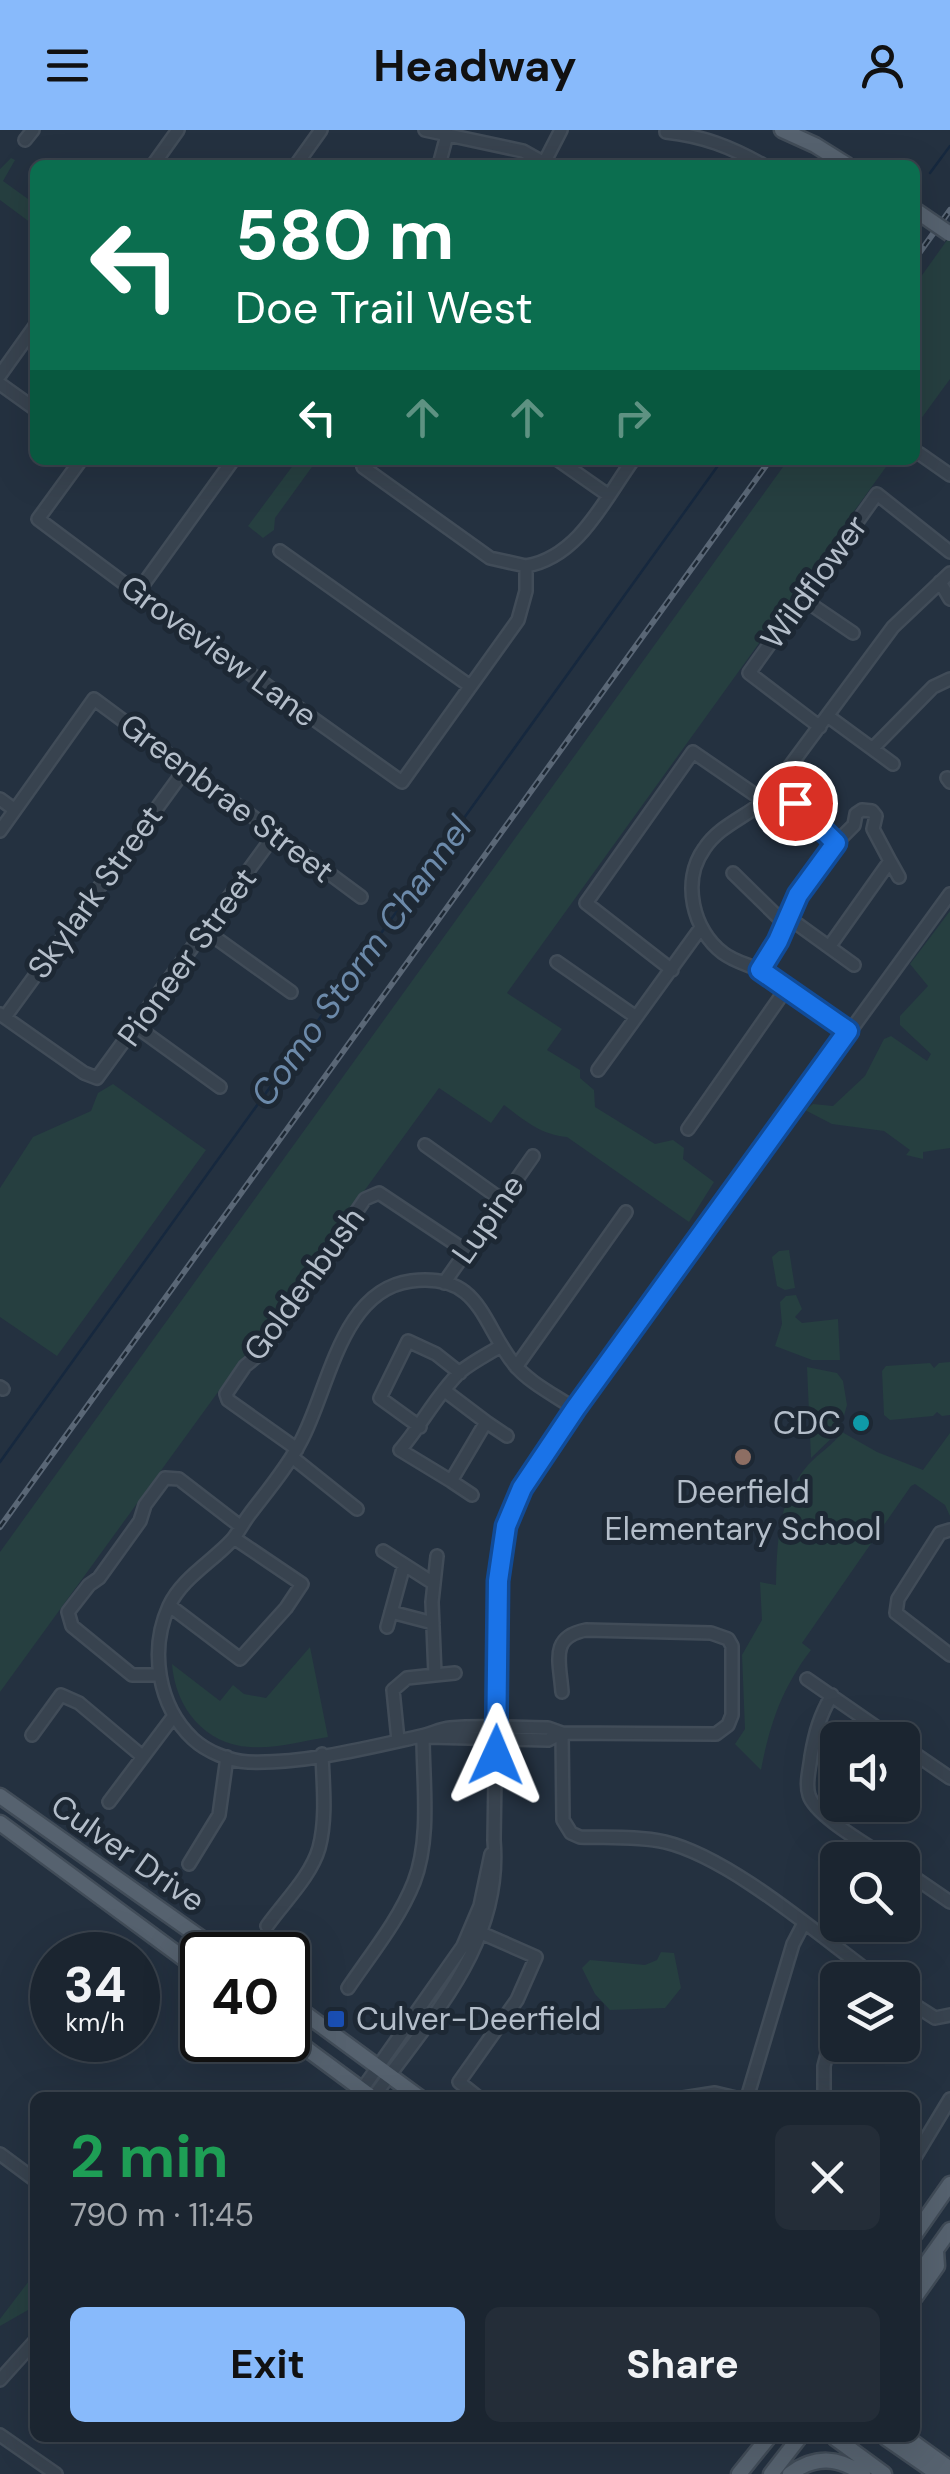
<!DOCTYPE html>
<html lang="en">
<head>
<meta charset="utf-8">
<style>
  body { margin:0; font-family:"DM Sans",sans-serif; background:#242d38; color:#f1f3f6; height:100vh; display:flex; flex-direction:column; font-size:38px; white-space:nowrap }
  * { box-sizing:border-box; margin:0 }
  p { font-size:32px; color:#a0a5ab }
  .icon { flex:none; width:55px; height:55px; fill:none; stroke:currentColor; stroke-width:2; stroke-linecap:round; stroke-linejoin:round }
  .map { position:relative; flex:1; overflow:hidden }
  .drawer { position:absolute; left:30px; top:1962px; width:890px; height:350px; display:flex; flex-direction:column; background:#1b2530; border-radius:15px; box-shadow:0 10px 40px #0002,0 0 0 2px #39424c }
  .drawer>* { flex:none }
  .top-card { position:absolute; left:30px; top:30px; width:890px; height:305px; border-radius:15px; box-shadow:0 10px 40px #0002,0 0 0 2px #39424c; background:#0b6e4f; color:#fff; overflow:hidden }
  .controls { position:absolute; left:820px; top:1592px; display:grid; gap:20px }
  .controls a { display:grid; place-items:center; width:100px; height:100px; border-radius:15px; background:#1b2530; box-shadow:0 10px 40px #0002,0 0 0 2px #39424c; font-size:50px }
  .speed { position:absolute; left:30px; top:1802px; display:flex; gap:20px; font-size:50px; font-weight:700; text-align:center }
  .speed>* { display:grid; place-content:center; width:130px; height:130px; border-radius:50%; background:#1b2530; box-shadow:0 10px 40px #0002,0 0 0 2px #39424c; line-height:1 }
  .speed small { font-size:25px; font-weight:400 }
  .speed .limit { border:5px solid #111; border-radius:15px; background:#fff; color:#111 }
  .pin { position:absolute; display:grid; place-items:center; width:85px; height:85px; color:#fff; margin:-42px; border:5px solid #fff; border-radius:50%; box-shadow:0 2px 10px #0007 }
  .me { position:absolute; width:110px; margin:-55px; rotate:1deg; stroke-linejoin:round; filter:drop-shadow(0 0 8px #0008) }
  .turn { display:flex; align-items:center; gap:35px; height:210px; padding:0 40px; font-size:45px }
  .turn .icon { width:130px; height:130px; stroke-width:2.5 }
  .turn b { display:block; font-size:70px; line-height:85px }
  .lanes { display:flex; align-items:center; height:95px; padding:0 40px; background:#0003; justify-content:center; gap:50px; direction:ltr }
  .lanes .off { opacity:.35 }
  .round { display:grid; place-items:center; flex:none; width:105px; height:105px; border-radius:15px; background:#242d38 }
  .overview { display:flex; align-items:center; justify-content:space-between; height:170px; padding:0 40px }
  h1 { font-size:60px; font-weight:700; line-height:75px; color:#1e9e55 }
  .action { display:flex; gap:20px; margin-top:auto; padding:20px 40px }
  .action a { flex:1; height:115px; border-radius:15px; background:#88bafb; color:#111; font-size:40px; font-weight:700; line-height:115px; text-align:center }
  .action a+a { background:#242d38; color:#f1f3f6 }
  header { display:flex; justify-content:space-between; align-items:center; height:130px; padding:0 40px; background:#88bafb; color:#111; font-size:45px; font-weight:700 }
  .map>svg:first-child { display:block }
  .green { fill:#263f40 }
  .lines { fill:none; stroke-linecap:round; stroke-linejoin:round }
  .stream { stroke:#16283e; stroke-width:2.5 }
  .minor-casing { stroke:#414c58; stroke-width:16 }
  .major-casing { stroke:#414c58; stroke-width:19 }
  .minor { stroke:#38434f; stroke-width:11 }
  .major { stroke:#56626f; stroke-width:14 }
  .rail-casing { stroke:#5a6776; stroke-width:6 }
  .rail { stroke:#1d2834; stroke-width:2.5; stroke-dasharray:8; stroke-linecap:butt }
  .major-bridge-casing { stroke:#414c58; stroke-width:19; stroke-linecap:butt }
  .major-bridge { stroke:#56626f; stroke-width:14 }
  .route-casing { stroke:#114b97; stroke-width:25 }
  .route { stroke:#1a73e8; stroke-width:18 }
  .culture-dot { fill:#0f9aa8; stroke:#1d2834; stroke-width:4 }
  .education-dot { fill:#8d6e63; stroke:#1d2834; stroke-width:4 }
  .transit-dot { fill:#1a4fb4; stroke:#1d2834; stroke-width:4 }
  .labels { text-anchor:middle; stroke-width:10; stroke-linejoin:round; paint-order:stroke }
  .street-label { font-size:32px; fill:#b4beca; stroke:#1d2834 }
  .poi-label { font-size:32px; fill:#b4beca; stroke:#1d2834; text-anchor:end }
  .water-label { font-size:35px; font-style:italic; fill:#6c8aaa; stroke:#1d2834 }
</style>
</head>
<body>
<header><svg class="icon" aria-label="menu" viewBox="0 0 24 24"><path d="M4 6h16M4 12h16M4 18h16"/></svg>Headway<svg class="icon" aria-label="person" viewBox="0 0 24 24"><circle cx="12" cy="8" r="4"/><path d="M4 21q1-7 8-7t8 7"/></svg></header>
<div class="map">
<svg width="950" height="2344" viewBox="0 0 950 2344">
  <rect width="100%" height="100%" fill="#243140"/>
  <path class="green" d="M11,28L15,30L3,51L35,74V96L0,70V39Z
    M950,106V249L915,297V155Z
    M297,330H317L275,388L274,400L263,408L248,396Z
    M788,330H891L507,863L562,899L547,920L580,940V948L594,960L595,977L655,1014L673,1010L684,1018L683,1029L714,1052L689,1092L567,1007C541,1005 524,990 504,975L491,993L439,958L0,1562V1422Z
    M950,781V1018L923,1022V1029L906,1025L910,1020L884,1001L832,994L805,980L813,974L833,976L865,946L884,909L891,906L927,931L931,924L900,895V886L928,856L910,834Z
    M113,954L206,1020L57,1226L0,1187V1058L33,1007L91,981L98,963Z
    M789,1120L795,1158L785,1160L777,1156L772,1127L779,1121Z
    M796,1165L802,1179L795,1187L802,1193L838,1189L840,1230H812L775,1216L782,1194L780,1172L786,1166Z
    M950,1232V1285L942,1286L937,1282L933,1286L890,1290L884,1285L882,1241L886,1236L930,1233L934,1238L939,1233Z
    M807,1237L837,1243L843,1251L847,1275L840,1300L811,1328Z
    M842,1302L877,1322L923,1340L950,1303V1386L945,1375L915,1354L911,1356L802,1513L811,1520C782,1558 770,1593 761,1640L735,1614L745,1599L742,1525L762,1490L760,1452L776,1455C777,1412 778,1369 808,1335C819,1323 833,1315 842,1302Z
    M310,1517L328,1607C303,1611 275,1619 250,1617C205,1615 175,1577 172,1534L220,1571L233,1555L244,1564L266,1568Z
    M661,1822L674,1823L681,1858L665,1878L610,1880L595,1864L582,1838L590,1830L645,1835L657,1830Z
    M35,2143V2176L0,2196V2189Z"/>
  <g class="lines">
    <path class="stream" d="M930,43L950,16
      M0,1332L722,330"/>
    <defs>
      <path id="minor" d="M425,0L523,21L548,35
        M666,2C703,6 731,17 763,35
        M25,10L33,0
        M544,33L561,0
        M153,35L178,0
        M296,35L321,0
        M439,35L447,5
        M0,245L35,196
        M0,254L35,279
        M920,324L950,345
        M81,330L38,389L137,463L402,652L518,490L526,461V436C579,427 604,370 633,330
        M558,330L608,365
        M363,337L490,428L526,436
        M280,421L470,556
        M940,452L950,469
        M137,463L233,330
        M803,469L853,503
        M829,587L893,634
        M820,597L749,543L877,364L950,422
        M873,618L933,557L950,549
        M947,648L950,652
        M0,669L15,680
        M795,673L836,713
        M0,701L94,569L361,767
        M890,731L899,747
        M733,743L786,795
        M789,788L854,835
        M206,801L291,862
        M829,817L890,731L873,699
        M557,832L636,887
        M672,840L586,773L693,622L764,671
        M760,840L778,811L798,765L836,713L854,695L856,684L862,680L872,681L876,686L873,699
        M0,884L84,943L97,948L275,704
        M5,887L186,638
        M137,897L220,957
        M848,901C820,882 793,863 765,843C752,835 736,833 723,823C693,801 681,751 704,719C719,696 744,688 764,671L893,497L950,443
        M598,940L700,799
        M688,999L786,859
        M425,1015L502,1070
        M444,1153L533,1026
        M516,1237L626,1082
        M0,1257L3,1259
        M445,1261L486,1292L451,1351L400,1320C421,1296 437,1264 460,1242C472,1232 488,1224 501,1216
        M486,1292L507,1306
        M420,1297L380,1268L408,1211L436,1224L460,1243
        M297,1319L228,1270L226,1264L245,1236L264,1220L289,1185L293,1172L344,1110L348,1094L365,1069L379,1063L466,1121
        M292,1327L357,1379
        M451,1351L472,1365
        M950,1400L940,1403L898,1469L896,1483L950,1525
        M383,1421L433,1453
        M170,1476L240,1529L286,1478L302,1454L234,1408
        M391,1482L433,1493
        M387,1497L404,1435
        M159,1545H132L72,1496L68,1482L89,1455L99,1448L140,1391L145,1375L165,1348L179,1349L240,1396
        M435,1545L455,1543
        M807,1549L895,1610
        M562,1562C560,1532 549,1507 586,1500L711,1503L728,1509L732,1516V1585L728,1595L716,1604L562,1603L548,1598C516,1598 482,1595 450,1598C440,1599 431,1604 421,1606C367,1618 304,1634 248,1632C230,1631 207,1622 193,1609C158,1576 149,1520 169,1476C182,1448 212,1432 232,1410C238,1403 243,1393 249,1385C267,1361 287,1338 301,1311C329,1259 341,1160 411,1151C481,1142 482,1195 514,1234C528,1252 556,1266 575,1279
        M832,1565C820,1585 815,1603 811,1626C810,1638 805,1653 809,1665C815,1686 871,1717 890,1730
        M562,1603L563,1690L571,1703L580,1707C608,1708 637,1706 665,1712C732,1728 822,1808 880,1850
        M32,1605L61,1565L79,1573L142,1626
        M428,1607L548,1610L562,1603
        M398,1610L393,1560L407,1548L435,1545L432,1472L437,1426
        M902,1615L950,1648
        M109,1672L173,1587
        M189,1734L219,1685L227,1627
        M902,1739L950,1772
        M267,1796C284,1772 311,1746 319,1718C327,1688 323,1654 322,1624
        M479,1802L536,1827L517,1870L459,1952L479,1968
        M845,1850L851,1829
        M348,1858C371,1824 399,1790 414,1752C431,1708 423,1653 423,1606
        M902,1867L935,1888L950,1885
        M824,1965V1936L838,1882
        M356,1968L463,1816L480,1776L491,1724
        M373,1968C430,1887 503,1815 494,1710L498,1451C506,1372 533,1342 575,1279L950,764
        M683,1968L715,1963L736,1968
        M747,1968L793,1814L804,1793
        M0,2024L35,2050
        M915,2027L950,1969
        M0,2250L35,2211
        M0,2305L56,2344"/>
      <path id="major" d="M782,0L815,15L847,35
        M0,1666L225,1825
        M0,1693L202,1842
        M288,1871L420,1968
        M288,1905L373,1968
        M915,2104L950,2054
        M915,2149L950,2100
        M915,2167L937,2136L936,2121
        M835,2308L884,2344
        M886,2308L938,2344
        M907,2308L950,2339
        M739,2344L768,2308
        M771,2344L799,2308
        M790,2344C815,2325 838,2327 863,2344"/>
    </defs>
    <use href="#minor" class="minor-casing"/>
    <use href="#major" class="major-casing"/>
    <use href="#minor" class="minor"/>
    <use href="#major" class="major"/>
    <defs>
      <path id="rail" d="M915,129L950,80
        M0,1397L770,330"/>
    </defs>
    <use href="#rail" class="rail-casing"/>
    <use href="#rail" class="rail"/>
    <defs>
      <path id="major-bridge" d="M915,80L950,104"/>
    </defs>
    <use href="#major-bridge" class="major-bridge-casing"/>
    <use href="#major-bridge" class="major-bridge"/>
  </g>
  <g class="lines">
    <defs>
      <path id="route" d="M496,1625L498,1451L506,1396L522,1358L575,1279L848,901L760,840L778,811L798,765L836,713L795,673"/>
    </defs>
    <use href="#route" class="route-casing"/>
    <use href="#route" class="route"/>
  </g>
  <circle class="culture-dot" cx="861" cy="1293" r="10"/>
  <circle class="education-dot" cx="743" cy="1327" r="10"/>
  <rect class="transit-dot" x="326" y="1879" width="20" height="20" rx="5"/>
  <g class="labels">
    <g class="street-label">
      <text transform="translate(814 452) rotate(-54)" y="11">Wildflower</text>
      <text transform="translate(219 521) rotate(36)" y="11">Groveview Lane</text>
      <text transform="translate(227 668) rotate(37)" y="11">Greenbrae Street</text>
      <text transform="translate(95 762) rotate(-54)" y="11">Skylark Street</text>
      <text transform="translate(187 827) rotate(-54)" y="11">Pioneer Street</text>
      <text transform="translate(488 1089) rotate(-55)" y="11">Lupine</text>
      <text transform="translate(304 1154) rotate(-54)" y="11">Goldenbush</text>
      <text transform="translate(128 1723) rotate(35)" y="11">Culver Drive</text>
    </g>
    <g class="poi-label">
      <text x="841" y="1304">CDC</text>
      <text x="743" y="1373" text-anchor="middle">Deerfield<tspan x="743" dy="37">Elementary School</tspan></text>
      <text x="356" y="1900" text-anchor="start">Culver-Deerfield</text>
    </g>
    <g class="water-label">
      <text transform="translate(361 831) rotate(-54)" y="12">Como Storm Channel</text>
    </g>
  </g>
</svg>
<div class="controls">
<a><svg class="icon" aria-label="sound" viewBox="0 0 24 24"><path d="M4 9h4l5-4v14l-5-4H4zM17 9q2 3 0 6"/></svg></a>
<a><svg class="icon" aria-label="search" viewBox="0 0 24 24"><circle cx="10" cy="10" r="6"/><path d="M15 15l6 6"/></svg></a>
<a><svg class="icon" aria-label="layers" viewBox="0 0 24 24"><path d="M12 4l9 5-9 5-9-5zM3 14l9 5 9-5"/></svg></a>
</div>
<div class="speed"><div>34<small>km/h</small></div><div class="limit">40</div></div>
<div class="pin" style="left:795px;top:673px;background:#d93025"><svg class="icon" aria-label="arrive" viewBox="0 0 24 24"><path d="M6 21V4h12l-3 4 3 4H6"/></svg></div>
<svg class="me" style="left:496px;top:1625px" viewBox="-20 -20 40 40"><path d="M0-17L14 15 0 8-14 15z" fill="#1a73e8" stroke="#fff" stroke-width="4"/></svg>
<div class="top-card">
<div class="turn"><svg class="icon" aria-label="left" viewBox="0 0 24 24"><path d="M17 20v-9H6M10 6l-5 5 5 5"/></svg><div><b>580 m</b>Doe Trail West</div></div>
<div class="lanes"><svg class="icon" aria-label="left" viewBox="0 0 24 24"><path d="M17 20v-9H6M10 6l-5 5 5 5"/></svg><svg class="icon off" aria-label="ahead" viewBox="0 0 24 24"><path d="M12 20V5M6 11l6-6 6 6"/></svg><svg class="icon off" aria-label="ahead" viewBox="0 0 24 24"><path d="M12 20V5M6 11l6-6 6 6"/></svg><svg class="icon off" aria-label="right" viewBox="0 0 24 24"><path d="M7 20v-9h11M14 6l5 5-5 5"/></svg></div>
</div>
<section class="drawer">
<div class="overview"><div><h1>2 min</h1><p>790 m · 11:45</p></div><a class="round"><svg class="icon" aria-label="close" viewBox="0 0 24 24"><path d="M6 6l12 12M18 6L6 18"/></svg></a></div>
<div class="action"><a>Exit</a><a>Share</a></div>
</section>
</div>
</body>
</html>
